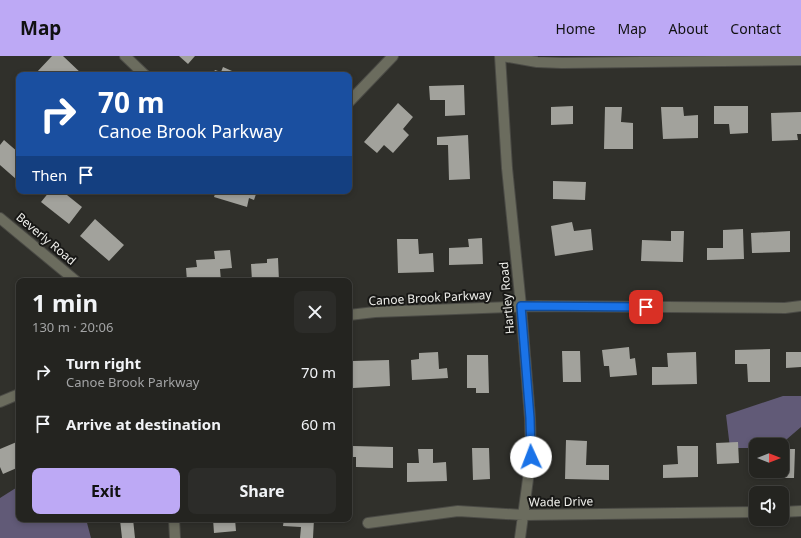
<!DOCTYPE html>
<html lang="en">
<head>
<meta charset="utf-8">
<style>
  body { margin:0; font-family:"Noto Sans",sans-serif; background:#2c2c29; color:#f1f3f6; height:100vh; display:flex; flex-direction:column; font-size:15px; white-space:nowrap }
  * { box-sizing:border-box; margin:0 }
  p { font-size:13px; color:#a3a4a5 }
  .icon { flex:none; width:22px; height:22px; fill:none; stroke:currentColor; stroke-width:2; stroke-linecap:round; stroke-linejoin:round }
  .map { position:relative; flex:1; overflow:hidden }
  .panel { position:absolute; left:16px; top:222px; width:336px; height:244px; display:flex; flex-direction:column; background:#242420; border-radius:8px; box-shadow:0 2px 6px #0003,0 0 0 1px #41413e }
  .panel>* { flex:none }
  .banner { position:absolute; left:16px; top:16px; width:336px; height:122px; border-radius:8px; box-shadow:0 2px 6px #0003,0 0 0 1px #41413e; background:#1a4fa0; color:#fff; overflow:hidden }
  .needle { width:26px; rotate:90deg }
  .controls { position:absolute; left:749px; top:382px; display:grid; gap:8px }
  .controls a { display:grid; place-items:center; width:40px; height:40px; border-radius:8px; background:#242420; box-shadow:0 2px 6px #0003,0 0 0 1px #41413e; font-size:20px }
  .pin { position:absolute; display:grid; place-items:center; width:34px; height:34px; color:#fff; margin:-17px; border-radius:8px; box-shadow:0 2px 6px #0006 }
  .me { position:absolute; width:44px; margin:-22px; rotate:358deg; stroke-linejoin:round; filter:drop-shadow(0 0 3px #0008) }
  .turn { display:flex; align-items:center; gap:14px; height:84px; padding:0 16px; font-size:18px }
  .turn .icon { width:52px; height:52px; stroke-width:2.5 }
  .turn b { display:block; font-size:28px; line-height:34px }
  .then { display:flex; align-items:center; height:38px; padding:0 16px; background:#0003; gap:8px; font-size:15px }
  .round { display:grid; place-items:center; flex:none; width:42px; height:42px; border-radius:8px; background:#2c2c29 }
  .head { display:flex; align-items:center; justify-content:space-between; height:68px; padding:0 16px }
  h1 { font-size:24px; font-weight:700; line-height:30px }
  .primary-button { display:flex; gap:8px; margin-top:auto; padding:8px 16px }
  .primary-button a { flex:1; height:46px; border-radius:8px; background:#bda9f5; color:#111; font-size:16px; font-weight:700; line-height:46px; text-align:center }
  .primary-button a+a { background:#2c2c29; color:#f1f3f6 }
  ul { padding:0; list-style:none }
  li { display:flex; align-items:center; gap:12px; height:52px; padding:0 16px }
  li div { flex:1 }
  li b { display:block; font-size:15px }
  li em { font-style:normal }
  header { display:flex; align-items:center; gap:24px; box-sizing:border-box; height:56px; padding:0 20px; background:#bda9f5; color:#111 }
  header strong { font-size:19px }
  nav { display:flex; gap:22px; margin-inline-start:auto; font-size:14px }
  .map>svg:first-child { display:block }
  .forest { fill:#615a77 }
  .building { fill:#a2a29c }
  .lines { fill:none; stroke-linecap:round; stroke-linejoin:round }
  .street-casing { stroke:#4b4b46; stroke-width:12 }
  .street { stroke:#6b6c5e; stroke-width:10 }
  .route-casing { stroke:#114b97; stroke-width:10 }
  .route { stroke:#1a73e8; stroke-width:7 }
  .labels { text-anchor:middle; stroke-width:4; stroke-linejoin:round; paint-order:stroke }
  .street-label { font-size:12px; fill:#efefeb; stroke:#181816 }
</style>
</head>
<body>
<header>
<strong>Map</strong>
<nav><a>Home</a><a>Map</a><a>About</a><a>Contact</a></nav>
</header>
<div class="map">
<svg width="801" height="482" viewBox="0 0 801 482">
  <rect width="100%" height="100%" fill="#30302b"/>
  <path class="forest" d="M783,340H801V371L780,389H756V392H730L726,359Z
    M19,430V463H86L91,482H0V442Z"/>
  <path class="building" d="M52,0H63L83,19H38L36,17Z
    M179,0H195L188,8Z
    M223,11L241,19H212L215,14L221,16Z
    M464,29L465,59L445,60V44H430L429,30Z
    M398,47L413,61L403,73L409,79L393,97L384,89L377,97L364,86Z
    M573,50V68L551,69V51Z
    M714,50H748V77L730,78L729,68H714Z
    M605,51H622L621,66L633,67V93H604Z
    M661,51H683L684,60L698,59V82L663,83Z
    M801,56V78H797L798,84L772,85L771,57Z
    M468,79L470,123L449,124L448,89H437V81Z
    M4,84L19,97V120L16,123L0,109V89Z
    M553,125L586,126L585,144L553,143Z
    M50,135H62L82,151L69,168L41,146Z
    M216,135H257L254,144L249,142L247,151L214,141Z
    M95,163L124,189L109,205L80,180Z
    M572,166L574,175L591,173L593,194L555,200L551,170Z
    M743,173L744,203L707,204V192H723V174Z
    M671,175H684L683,206L641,205L642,184L671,185Z
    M790,175V196L752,197L751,177Z
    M482,182L483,208L449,209V192L469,191L468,183Z
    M397,183H418L419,198L433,197L434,216L398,217Z
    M230,194L232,212L220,213L221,225H187L186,212L197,211L196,204L215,203L214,195Z
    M278,202L279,225H252L251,208L267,207V203Z
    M629,291L630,303L635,302L637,319L610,321L609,310H604L602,294Z
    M770,293V326H748L747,308H735V294Z
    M562,295H580L581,326H563Z
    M438,296L439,313L447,312L448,322L412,324L411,304L419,303V297Z
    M696,296L697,328L652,329V311H668L667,297Z
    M786,296H801V311L786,312Z
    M467,299H488L489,337H476V332H467Z
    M389,304L390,330L353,332L352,305Z
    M566,384L587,385L586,409H609V424L565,423Z
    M19,385V411L3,418L0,411V393Z
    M738,386L739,407L717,408L716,387Z
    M353,390L393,391V412L356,411V401H352Z
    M677,390H698V421L663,422V409L678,408Z
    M472,392H489L490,423L473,424Z
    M418,393H433V407L446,406L447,425L407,426V407H419Z
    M782,393H795L794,422H768V415H782Z
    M133,463L135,482H122L120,464Z
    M213,463H235L236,475L214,477Z
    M284,463H314L313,482H300L301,471L283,470Z"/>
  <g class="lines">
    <defs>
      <path id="street" d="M125,0L145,19
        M500,0L507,112L521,250L530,362L531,401L520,482
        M502,0L537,6L562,7L801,4
        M349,46L393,0
        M0,162L76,225
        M349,259L375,256L537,250L785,252L801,250
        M0,346L19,338
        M782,456L801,455
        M174,463L175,482
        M368,467L458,455L523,459L756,456"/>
    </defs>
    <use href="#street" class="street-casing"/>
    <use href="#street" class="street"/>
  </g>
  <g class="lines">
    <defs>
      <path id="route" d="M531,401L530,362L521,250L646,251"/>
    </defs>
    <use href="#route" class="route-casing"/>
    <use href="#route" class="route"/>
  </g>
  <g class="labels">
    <g class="street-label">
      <text transform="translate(46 183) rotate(40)" y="4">Beverly Road</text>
      <text transform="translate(430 242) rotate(-3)" y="4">Canoe Brook Parkway</text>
      <text transform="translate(507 242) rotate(-95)" y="4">Hartley Road</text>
      <text transform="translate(561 446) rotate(-1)" y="4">Wade Drive</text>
    </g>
  </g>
</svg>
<div class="controls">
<a><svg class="needle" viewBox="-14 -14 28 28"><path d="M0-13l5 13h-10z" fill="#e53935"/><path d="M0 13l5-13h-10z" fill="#a3a4a5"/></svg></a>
<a><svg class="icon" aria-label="sound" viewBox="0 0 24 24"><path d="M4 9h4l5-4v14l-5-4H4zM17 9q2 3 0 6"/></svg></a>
</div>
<div class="pin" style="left:646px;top:251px;background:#d93025"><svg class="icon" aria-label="arrive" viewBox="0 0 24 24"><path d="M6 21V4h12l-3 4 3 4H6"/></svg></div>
<svg class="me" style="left:531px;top:401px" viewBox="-20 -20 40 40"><circle r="19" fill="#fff"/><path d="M0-13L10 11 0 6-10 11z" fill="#1a73e8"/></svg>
<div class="banner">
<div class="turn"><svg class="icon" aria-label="right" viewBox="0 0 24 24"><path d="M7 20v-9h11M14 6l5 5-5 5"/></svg><div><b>70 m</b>Canoe Brook Parkway</div></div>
<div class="then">Then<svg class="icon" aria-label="arrive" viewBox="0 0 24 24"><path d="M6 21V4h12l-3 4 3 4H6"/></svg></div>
</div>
<section class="panel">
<div class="head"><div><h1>1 min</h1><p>130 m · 20:06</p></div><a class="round"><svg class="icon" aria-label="close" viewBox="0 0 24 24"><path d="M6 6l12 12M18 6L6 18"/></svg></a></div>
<ul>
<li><svg class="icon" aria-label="right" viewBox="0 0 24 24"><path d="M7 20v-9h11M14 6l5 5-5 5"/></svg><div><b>Turn right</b><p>Canoe Brook Parkway</p></div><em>70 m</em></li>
<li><svg class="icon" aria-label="arrive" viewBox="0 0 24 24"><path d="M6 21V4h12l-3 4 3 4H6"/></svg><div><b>Arrive at destination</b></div><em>60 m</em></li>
</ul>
<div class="primary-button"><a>Exit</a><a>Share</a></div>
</section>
</div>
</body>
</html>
